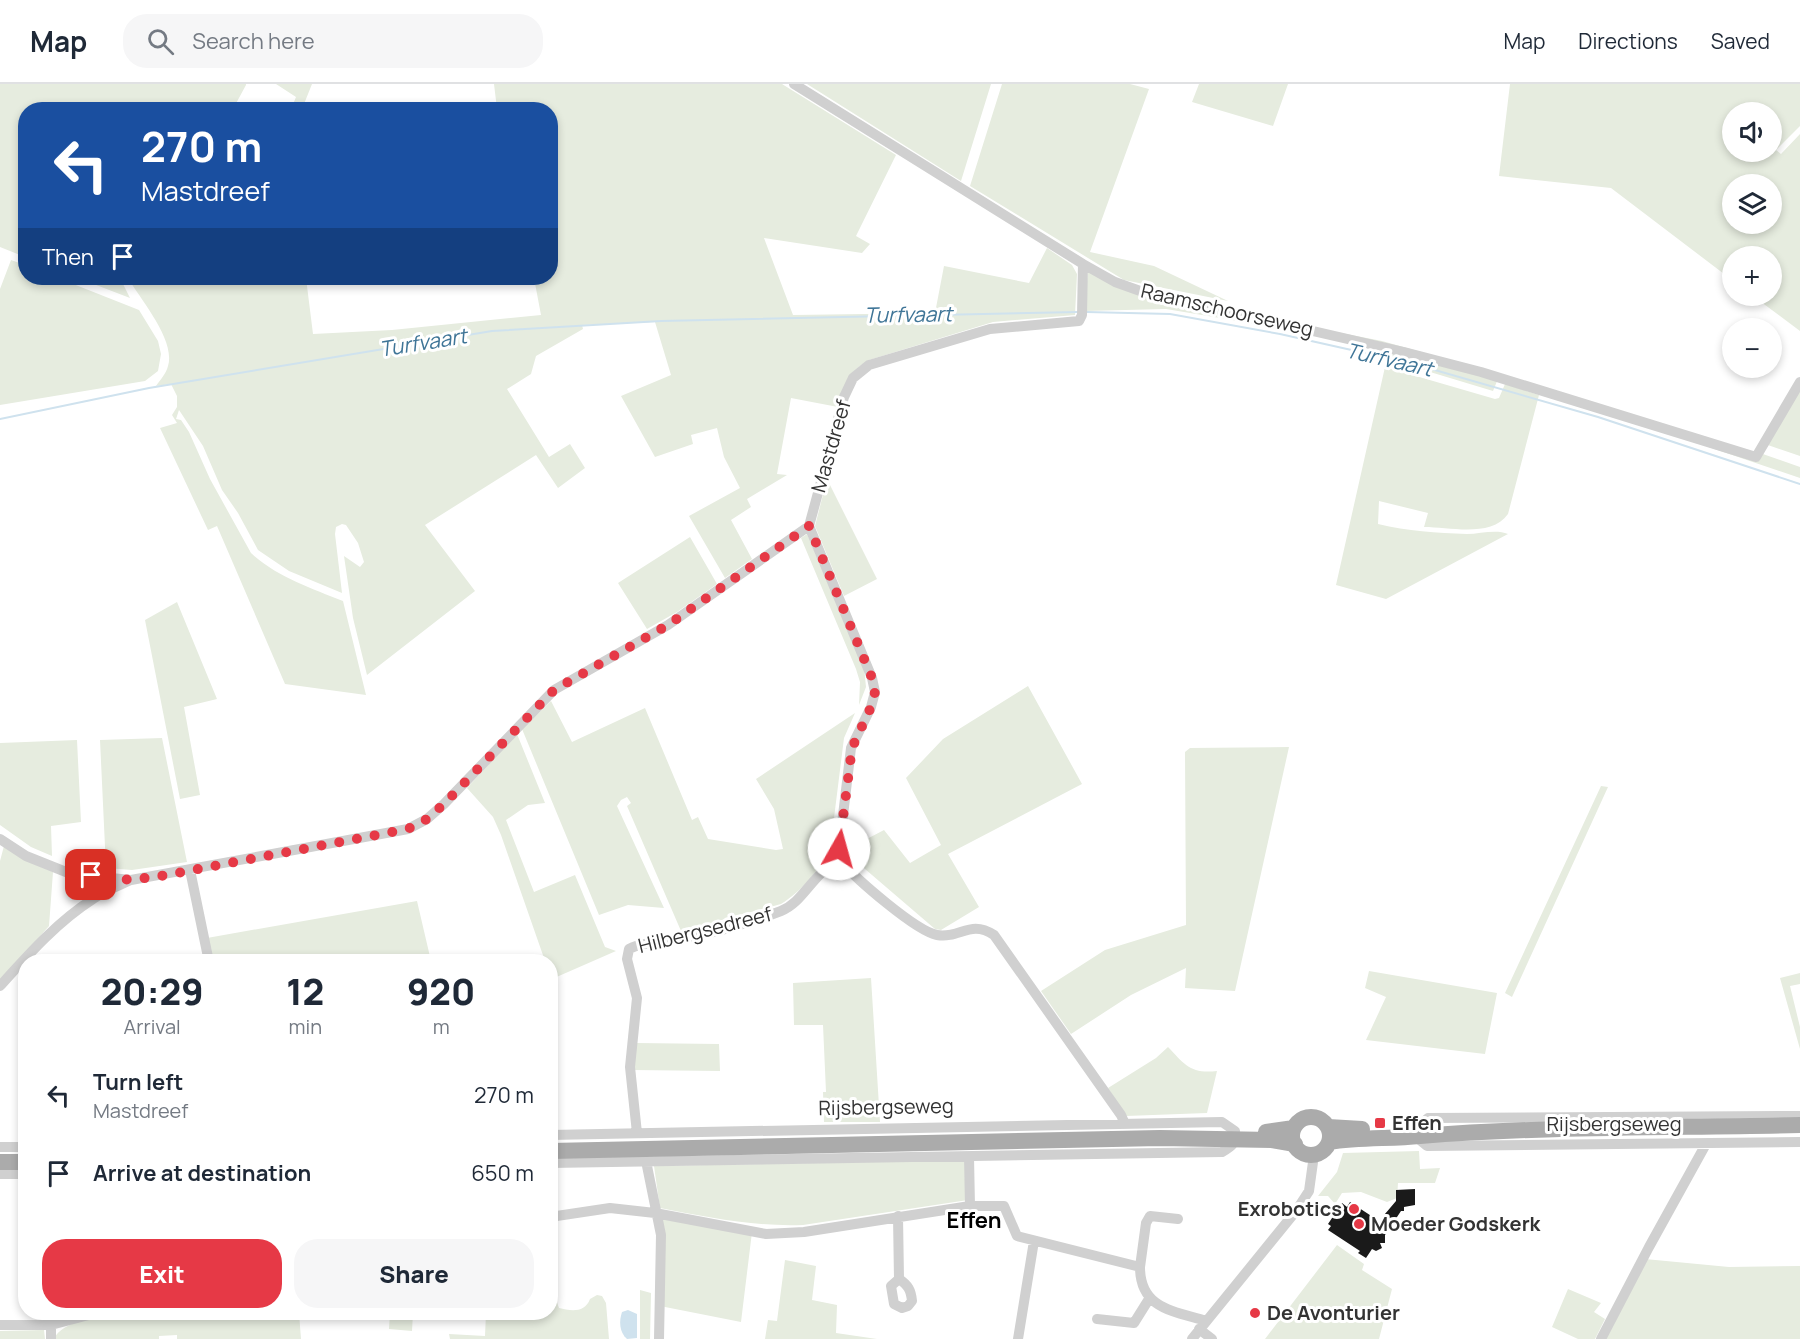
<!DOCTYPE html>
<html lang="en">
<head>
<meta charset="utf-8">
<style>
  body { margin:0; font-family:Manrope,sans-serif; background:#f6f6f7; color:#1f2937; height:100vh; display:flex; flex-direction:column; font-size:22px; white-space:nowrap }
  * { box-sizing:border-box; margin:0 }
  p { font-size:20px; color:#747a83 }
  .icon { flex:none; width:33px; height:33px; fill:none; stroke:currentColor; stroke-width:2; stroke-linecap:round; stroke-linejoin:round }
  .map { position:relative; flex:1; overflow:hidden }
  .side { position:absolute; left:18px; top:870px; width:540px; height:366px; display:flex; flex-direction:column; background:#fff; border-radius:24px; box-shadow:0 3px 9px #0003 }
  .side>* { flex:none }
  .top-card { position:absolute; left:18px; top:18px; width:540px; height:183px; border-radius:24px; box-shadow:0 3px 9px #0003; background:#1a4fa0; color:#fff; overflow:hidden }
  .tools { position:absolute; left:1722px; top:18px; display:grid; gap:12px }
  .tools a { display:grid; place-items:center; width:60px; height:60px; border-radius:50%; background:#fff; box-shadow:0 3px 9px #0003; font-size:30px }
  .pin { position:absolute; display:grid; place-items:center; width:51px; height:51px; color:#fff; margin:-26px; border-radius:12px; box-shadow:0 3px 9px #0006 }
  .me { position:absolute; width:66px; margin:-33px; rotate:7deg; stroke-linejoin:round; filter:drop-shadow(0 0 4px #0008) }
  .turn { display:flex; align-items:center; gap:21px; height:126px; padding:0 24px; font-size:27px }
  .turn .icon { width:78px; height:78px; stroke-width:2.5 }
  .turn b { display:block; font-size:42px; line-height:51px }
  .then { display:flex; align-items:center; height:57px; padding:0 24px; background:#0003; gap:12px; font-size:22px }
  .eta { display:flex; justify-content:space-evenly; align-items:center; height:102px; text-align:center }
  .eta b { font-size:36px; font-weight:800; line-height:42px }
  .action { display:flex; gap:12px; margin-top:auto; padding:12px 24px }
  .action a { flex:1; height:69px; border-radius:24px; background:#e63946; color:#fff; font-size:24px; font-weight:800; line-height:69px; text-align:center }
  .action a+a { background:#f6f6f7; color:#1f2937 }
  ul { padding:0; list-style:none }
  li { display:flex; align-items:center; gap:18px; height:78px; padding:0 24px }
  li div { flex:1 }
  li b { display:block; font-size:22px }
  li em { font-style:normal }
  header { display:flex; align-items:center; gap:36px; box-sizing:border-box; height:84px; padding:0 30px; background:#fff; border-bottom:2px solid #e0e1e3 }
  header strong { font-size:28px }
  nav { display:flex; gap:33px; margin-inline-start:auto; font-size:21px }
  .search { width:420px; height:54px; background:#f6f6f7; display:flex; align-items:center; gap:15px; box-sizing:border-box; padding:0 21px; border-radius:24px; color:#747a83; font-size:22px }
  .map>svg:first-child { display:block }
  .green { fill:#e6ecdf; fill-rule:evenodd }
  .water { fill:#cfe2ee }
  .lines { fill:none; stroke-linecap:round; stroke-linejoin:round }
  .stream { stroke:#cfe2ee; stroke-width:2 }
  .building { fill:#1a1a1a }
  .street { stroke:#d0d0d0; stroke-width:10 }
  .primary { stroke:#ababab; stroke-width:16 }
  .route { stroke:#e63946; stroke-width:10; stroke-dasharray:0 18 }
  .poi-dot { fill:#e63946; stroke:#fff; stroke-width:2 }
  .labels { text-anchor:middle; stroke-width:6; stroke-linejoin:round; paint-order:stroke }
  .street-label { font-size:20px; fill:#333; stroke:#fff }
  .poi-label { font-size:20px; font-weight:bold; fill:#333; stroke:#fff; text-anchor:start }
  .water-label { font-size:21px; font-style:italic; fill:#3f7597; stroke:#fff }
  .quarter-label { font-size:22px; font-weight:bold; fill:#000; stroke:#fff }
</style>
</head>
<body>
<header>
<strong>Map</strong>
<div class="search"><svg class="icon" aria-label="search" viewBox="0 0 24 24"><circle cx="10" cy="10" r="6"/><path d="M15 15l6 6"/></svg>Search here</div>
<nav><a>Map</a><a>Directions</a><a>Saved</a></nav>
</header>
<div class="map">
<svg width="1800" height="1255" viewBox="0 0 1800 1255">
  <rect width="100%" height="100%" fill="#fff"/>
  <path class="green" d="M0,0H246V1L233,25L26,26L25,173L0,163Z
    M276,0H312L302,25H291L296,13Z
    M494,0H782L896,71L856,152L870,160L862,169L764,154L793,231L935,229L944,182L1029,199L1047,164L1072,181L1077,190L1075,231L993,238L869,276C847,289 846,299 838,323L791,314L777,390L787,391L747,415L751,423L731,436L752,475L725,494L689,432L740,404L724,373L717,344L691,351L693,360L655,373L621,312L671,291L655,238L582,241L583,245L536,272L531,290L507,305L549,373L570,360L585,384L558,404L536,371L425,441L475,507L367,591L353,534L344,472L360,483L364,478L358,459L346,441L342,440L336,443L335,450L342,509L289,487L258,466L238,429L222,406L203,362L179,326L176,335L181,336L189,348L210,395L251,469C277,493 311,504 343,517L366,611L285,600L217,442L208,446L160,344L177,339L172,331L177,323V312L171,300L156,302C160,296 166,290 168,282C176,256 140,215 128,194H306L313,250L392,246L541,231L534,194H550V26L497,25Z
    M807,0H991L961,97Z
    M1002,0H1130L1149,5L1090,168L1154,182L1228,217L1124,196L970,102Z
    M1199,0H1288L1273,42L1192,18Z
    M1510,0H1800V42L1776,66L1781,70L1800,50V247L1753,212H1772V172H1732V196L1611,104L1499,92ZM1732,28H1772V68H1732ZM1732,100H1772V140H1732Z
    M11,176L25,181L26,194H58L139,226L158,257L161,270L158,287L145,297L0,321V205Z
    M1088,188L1147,211L1382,257L1500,290L1493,307L1387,275L1388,267L1268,242L1166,225L1084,227Z
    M78,194H120L130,214Z
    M1385,283L1495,315L1499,314L1505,300L1539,311L1508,430C1491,454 1450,443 1424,443L1428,429L1379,417L1378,440C1408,447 1436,449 1467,450C1480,450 1496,445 1508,450L1386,515L1336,501Z
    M1800,302V372L1765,360Z
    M1685,355L1760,369L1800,383V394Z
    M827,395L877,495L844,512L815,442Z
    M807,450L864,583L866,603L859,621L860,598L856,585L801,454Z
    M690,453L717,500L677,528L647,545L618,499Z
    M177,518L217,615L184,623L200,711L180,715L145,536Z
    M1028,602L1082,700L948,770L979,823L941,846L935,845L844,767L884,746L910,779L941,761L906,694L943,655Z
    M551,617L572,658L645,624L692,736L698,733L708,755L776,766L783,765L774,725L756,695L855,629L844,654L831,758C824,782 802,807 781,820L681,847L627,722L631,719L627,713L621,716L617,722L664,824L628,821L599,831L522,645Z
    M517,650L545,719L528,721L506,736L534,808L575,791L605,863L616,867L552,895L550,878L545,877L501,751L493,733L467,704Z
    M162,654L187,778L132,786L106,784L100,656Z
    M77,656L81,738L51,742L52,772L31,763L0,741V659Z
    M1289,663L1235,907L1185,904L1186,884L1131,911L1071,950L1041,907L1105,866L1186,841L1185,668L1190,664Z
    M1601,702L1608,703L1512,913L1505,909Z
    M4,762L53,788L49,842L0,897V777Z
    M417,817L431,877H211L207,854Z
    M1369,887L1497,909L1485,970L1366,956L1386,913L1365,904Z
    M1800,889V900L1790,902L1800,943V965L1780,894Z
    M871,894L880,1038H824L823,1008H826L823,941H794L793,899Z
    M636,959L719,960L720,987L632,986Z
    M1168,963C1185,981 1191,990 1217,987L1207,1029L1126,1032L1108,1004L1156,974Z
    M1419,1067L1420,1085L1440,1084L1435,1099H1398L1397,1114L1387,1118L1361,1108L1342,1109L1335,1120L1328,1112H1318L1337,1088L1343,1069Z
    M965,1076L968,1116L803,1141C755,1143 706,1133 660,1124L654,1082Z
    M554,1131L553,1154L558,1165L553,1207L559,1224C571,1227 585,1229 590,1215L597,1211L602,1212L606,1219L609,1255H450L449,1250L485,1252L486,1229L550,1228V1132Z
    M661,1133L752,1148L741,1238L660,1222Z
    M1337,1161L1364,1180L1362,1186L1392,1205L1379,1255H1265Z
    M1645,1175L1729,1183L1800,1182V1255H1604Z
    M785,1176L816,1182L812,1216L837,1221L836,1249L877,1255H765L768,1236L777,1237Z
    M1568,1205L1601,1219L1594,1228L1605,1235L1595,1255H1578L1552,1243Z
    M640,1206L651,1209L650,1255H640Z
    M123,1228L299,1229L301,1255H177V1251L159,1252V1255H54C61,1237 104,1231 123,1228Z
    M390,1229H413L412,1247L389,1245Z
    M44,1246L45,1255H0V1247Z"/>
  <path class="water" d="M628,1226L637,1230V1254L627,1255C619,1248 619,1237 622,1228Z"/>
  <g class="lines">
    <path class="stream" d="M1087,228L1170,230L1280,250L1414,280L1598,333L1800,400
      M0,335L149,304L492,247L661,237L1078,228"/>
  </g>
  <path class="building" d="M1415,1105V1121L1404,1123V1127H1401L1385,1151V1159H1380L1382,1164L1376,1167L1372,1165L1366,1174L1358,1169L1360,1167L1328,1146L1331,1142L1328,1140L1342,1119L1347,1123L1350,1118L1379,1137L1396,1117V1106Z"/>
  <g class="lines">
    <path class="street" d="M794,0L1083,180L1115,198L1143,208L1404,268L1481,288L1756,373L1800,298
      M809,442L872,594L875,608L871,623L851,664L839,765C839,770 839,775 842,778C856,795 916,847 937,851C960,855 970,835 994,851L1121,1031L1125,1040
      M0,755L26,772L71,790L131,796L408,745L427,735L444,720L554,606L668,541L809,442L844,313L853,294L869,281L990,245L1079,237L1082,231L1083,180
      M190,786L209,878
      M0,902C28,871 57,838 93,815C104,807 118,802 131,796
      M1800,1032L1428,1034L1416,1044V1053L1427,1062L1800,1058
      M637,1049L630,983L637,914L627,875L629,865C644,857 666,859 683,855C717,848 750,839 781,827C804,818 812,789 840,776
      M550,1051L1222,1038L1235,1047C1236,1059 1233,1062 1222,1068L550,1079
      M0,1063H26
      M969,1073L970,1122
      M646,1077L661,1151L659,1255
      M0,1090H26
      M898,1132L899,1195L891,1202L894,1220L902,1224L908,1222L912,1217C911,1206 908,1201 899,1195
      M550,1133L610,1124L655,1129L766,1150L804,1148L970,1122H1004L1017,1152L1140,1183C1140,1225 1174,1227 1206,1237
      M1140,1183L1146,1139L1150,1132L1178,1135
      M1097,1235L1134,1239L1149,1215
      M0,1241H51L100,1228
      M51,1241V1255
      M1199,1245L1212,1255
      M1018,1255L1034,1157
      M1192,1255L1296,1127L1309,1107L1314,1071
      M1601,1255L1649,1163L1706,1060"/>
    <path class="primary" d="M1292 1052a19 19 0 1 1 38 0a19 19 0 1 1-38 0Z
      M1328,1043L1362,1045
      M1266,1048L1294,1044
      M1329,1058C1359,1053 1390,1055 1420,1052C1546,1042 1673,1044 1800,1041
      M550,1067L1160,1054L1272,1056L1295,1060
      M0,1078H26"/>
  </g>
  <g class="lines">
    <path class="route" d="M91,791L131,796L167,791L408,745L427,735L444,720L554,606L668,541L809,442L872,594L875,608L871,623L852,664L839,765"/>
  </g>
  <g class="poi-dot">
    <rect x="1374" y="1033" width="12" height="12" rx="3"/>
    <circle cx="1354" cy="1125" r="6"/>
    <circle cx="1359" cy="1140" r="6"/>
    <circle cx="1255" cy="1229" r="6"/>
  </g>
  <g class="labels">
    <g class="street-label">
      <text transform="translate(1227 226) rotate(13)" y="7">Raamschoorseweg</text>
      <text transform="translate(831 362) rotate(-74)" y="7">Mastdreef</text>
      <text transform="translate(705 846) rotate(-14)" y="7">Hilbergsedreef</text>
      <text transform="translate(886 1023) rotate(-1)" y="7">Rijsbergseweg</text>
      <text x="1614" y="1047">Rijsbergseweg</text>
    </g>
    <g class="poi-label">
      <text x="1392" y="1046">Effen</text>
      <text x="1342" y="1132" text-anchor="end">Exrobotics</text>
      <text x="1371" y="1147">Moeder Godskerk</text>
      <text x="1267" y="1236">De Avonturier</text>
    </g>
    <g class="water-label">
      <text transform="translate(908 231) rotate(-1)" y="7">Turfvaart</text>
      <text transform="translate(423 259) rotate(-9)" y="7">Turfvaart</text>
      <text transform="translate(1389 276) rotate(13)" y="7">Turfvaart</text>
    </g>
    <g class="quarter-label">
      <text x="974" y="1144">Effen</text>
    </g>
  </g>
</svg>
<div class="tools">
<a><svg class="icon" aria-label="sound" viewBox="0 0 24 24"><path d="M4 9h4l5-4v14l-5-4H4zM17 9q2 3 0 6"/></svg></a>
<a><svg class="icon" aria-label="layers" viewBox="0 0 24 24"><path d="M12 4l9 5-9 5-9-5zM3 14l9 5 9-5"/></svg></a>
<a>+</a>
<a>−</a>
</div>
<div class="pin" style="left:91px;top:791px;background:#d93025"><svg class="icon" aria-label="arrive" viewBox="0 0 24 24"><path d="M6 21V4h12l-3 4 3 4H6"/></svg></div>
<svg class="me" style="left:839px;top:765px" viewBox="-20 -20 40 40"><circle r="19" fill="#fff"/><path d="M0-13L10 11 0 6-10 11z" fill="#e63946"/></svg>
<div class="top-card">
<div class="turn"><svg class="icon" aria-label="left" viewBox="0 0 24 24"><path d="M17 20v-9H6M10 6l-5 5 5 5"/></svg><div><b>270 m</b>Mastdreef</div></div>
<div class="then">Then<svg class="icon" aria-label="arrive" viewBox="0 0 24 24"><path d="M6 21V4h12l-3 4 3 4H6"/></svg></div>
</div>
<section class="side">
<div class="eta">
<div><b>20:29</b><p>Arrival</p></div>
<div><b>12</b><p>min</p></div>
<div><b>920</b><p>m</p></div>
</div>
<ul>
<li><svg class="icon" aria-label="left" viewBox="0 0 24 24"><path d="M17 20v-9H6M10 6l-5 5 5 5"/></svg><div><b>Turn left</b><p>Mastdreef</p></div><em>270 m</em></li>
<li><svg class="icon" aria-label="arrive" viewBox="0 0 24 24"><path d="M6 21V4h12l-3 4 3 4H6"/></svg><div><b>Arrive at destination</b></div><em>650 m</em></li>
</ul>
<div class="action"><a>Exit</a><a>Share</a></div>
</section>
</div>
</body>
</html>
